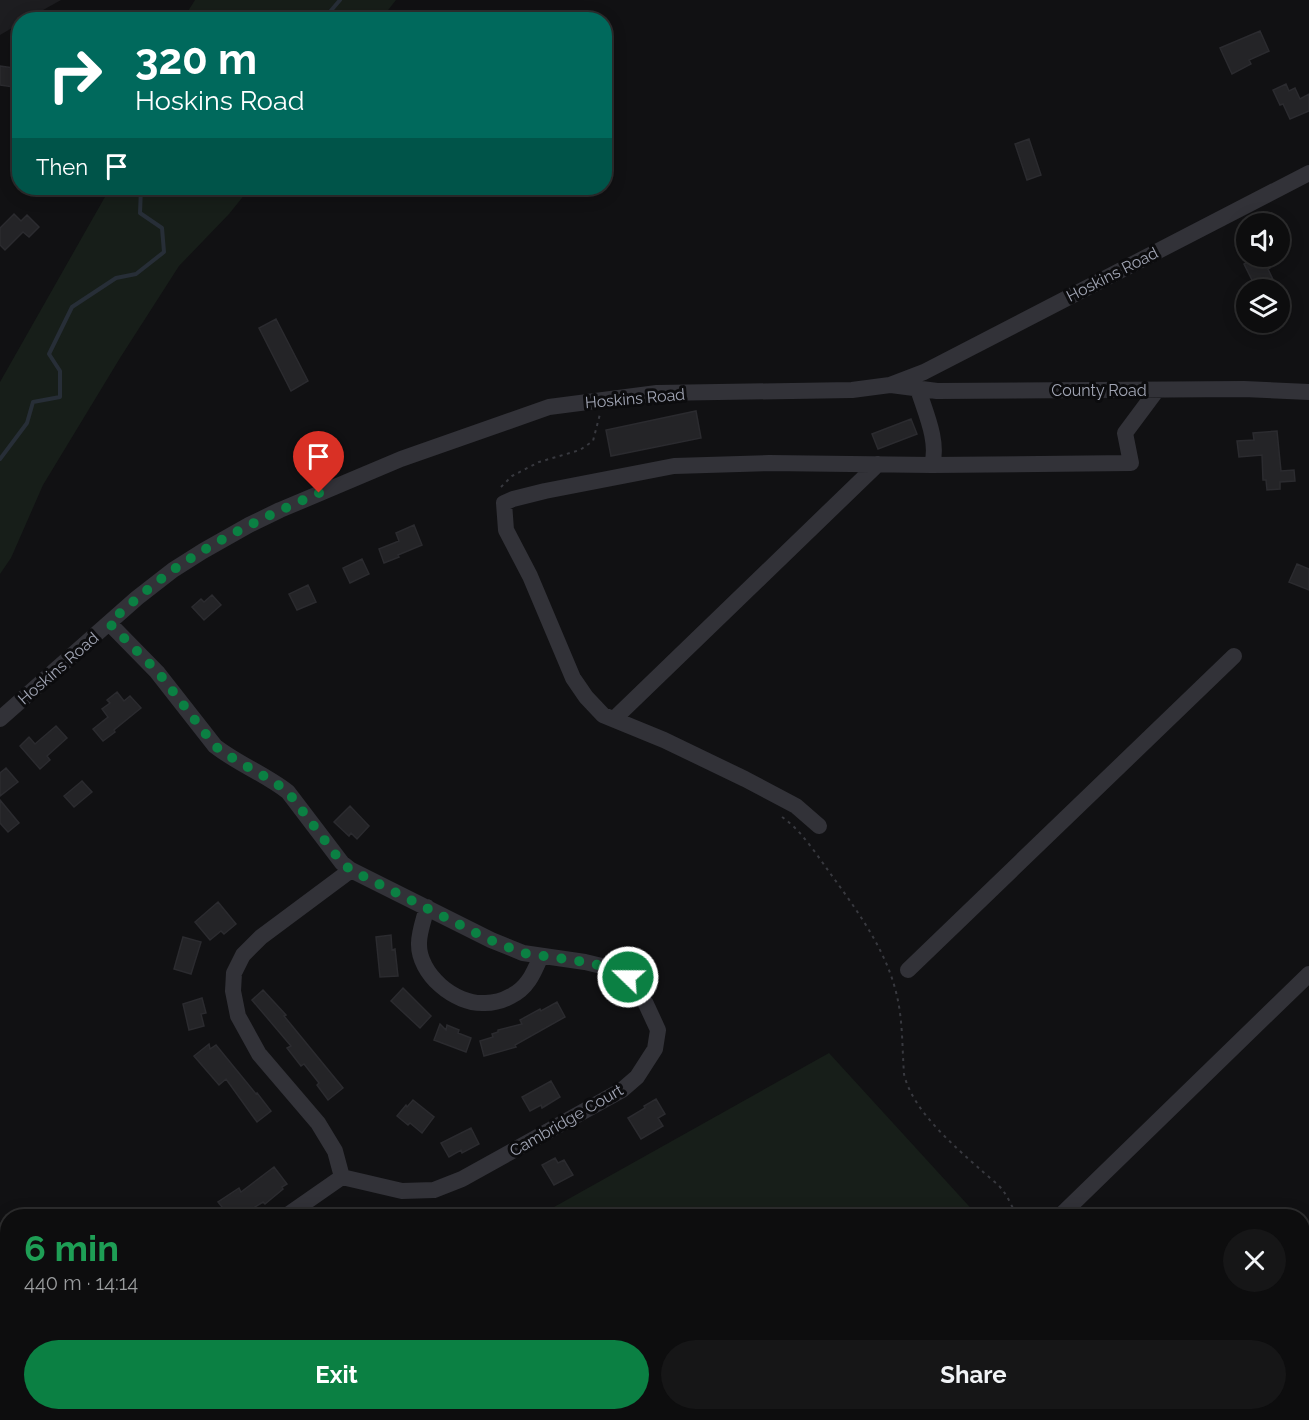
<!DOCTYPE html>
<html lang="en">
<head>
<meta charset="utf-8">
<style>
  body { margin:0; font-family:Raleway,sans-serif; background:#161617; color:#f1f3f6; height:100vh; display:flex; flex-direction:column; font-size:22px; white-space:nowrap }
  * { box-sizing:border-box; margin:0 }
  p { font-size:20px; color:#9a9c9e }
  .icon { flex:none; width:33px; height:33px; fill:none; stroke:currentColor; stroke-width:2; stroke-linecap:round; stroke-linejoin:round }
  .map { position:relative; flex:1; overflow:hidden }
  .drawer { position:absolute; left:0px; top:1209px; width:1310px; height:212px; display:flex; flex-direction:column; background:#0d0d0e; border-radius:24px 24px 0 0; box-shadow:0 3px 15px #0003,0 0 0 2px #2d2d2e }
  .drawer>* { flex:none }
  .guide { position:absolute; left:12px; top:12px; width:600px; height:183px; border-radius:24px; box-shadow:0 3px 15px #0003,0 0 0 2px #2d2d2e; background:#00695c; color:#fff; overflow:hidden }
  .fabs { position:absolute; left:1236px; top:213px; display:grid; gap:12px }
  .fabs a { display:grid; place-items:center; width:54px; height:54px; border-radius:50%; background:#0d0d0e; box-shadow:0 3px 15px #0003,0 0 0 2px #2d2d2e; font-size:30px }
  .pin { position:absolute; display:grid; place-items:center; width:51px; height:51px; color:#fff; margin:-62px -26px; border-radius:50% 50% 50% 0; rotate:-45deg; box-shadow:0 0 6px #0007 }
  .pin .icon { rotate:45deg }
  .me { position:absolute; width:66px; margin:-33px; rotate:292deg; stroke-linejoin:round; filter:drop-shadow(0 0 4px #0008) }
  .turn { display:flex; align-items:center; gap:21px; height:126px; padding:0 24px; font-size:27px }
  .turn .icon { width:78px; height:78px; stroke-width:2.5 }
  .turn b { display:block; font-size:42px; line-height:51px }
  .then { display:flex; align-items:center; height:57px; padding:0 24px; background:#0003; gap:12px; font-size:22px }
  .round { display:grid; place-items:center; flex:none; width:63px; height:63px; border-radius:32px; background:#161617 }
  .headline { display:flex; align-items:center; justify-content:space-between; height:102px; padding:0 24px }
  h1 { font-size:36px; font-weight:700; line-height:45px; color:#1e9e55 }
  .button { display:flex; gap:12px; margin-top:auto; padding:12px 24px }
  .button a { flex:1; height:69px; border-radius:36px; background:#0b8043; color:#fff; font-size:24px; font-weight:700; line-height:69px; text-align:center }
  .button a+a { background:#161617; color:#f1f3f6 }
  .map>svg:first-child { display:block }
  .built { fill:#1d1d20 }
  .green { fill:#171e19 }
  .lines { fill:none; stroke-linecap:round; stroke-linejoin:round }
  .stream { stroke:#272e37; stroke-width:4 }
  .building { fill:#242427; stroke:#2b2b2f; stroke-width:1.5 }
  .path { stroke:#38393f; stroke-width:2; stroke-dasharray:3 4.5; stroke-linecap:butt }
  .minor { stroke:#323238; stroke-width:16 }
  .route { stroke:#0b8043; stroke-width:10; stroke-dasharray:0 18 }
  .labels { text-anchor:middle; stroke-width:6; stroke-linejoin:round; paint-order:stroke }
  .street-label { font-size:16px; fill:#a1a5b4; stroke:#0c0c0e }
</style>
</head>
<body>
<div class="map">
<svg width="1309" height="1420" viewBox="0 0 1309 1420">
  <rect width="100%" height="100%" fill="#111113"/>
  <path class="built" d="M0,0H61L27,19L20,20L19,24L0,35Z"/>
  <path class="green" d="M195,0H396L381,19H183Z
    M110,188H250L229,214L179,266L120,358L43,485L11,558L0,574V382Z
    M829,1053L978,1216H538Z
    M189,1413H1023L1022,1420H177Z"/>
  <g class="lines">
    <path class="stream" d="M323,20L340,0
      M0,459L27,423L33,402L60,397V371L49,354L72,307L116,278L136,274L164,252L162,228L140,213L141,188"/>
  </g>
  <path class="building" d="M1260,31L1269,51L1249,60L1251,64L1232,74L1220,48Z
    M0,66L20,69V88L0,85Z
    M1286,84L1289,91L1295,88L1300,99L1309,94V111L1290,119L1283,104L1280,105L1273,90Z
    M1029,139L1041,175L1027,180L1015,144Z
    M14,214L21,221L27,215L39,227L29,237L23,232L5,250L0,245V228Z
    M1258,256H1265L1270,268L1268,269L1278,290H1257L1244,264Z
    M276,319L308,381L291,391L259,328Z
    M696,411L701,438L611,456L606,430Z
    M911,419L917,434L878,449L872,434Z
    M1277,431L1281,471L1294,470L1295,481L1280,482V489L1267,490L1266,480H1263L1262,455L1239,457L1237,441L1254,440L1253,433Z
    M414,525L422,545L398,555L399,557L384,563L379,549L399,541L396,533Z
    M362,559L369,574L350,583L343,568Z
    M1297,564L1309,569V590L1289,582Z
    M308,585L316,602L297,610L289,594Z
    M212,595L221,605L204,620L192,607L201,599L204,602Z
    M117,692L124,701L130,696L141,708L114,730L115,732L103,741L93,729L108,717L102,709L110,703L107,700Z
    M56,726L67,738L47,756L50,760L40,769L20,746L29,737L35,744Z
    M6,768L18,782L0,796V773Z
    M82,781L92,792L74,807L64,796Z
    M0,800L19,823L8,832L0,823Z
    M350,806L369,826L357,839L351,833L349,836L334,822Z
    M218,902L236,924L224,934L221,931L210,940L195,922Z
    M391,935L392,950L395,949L398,976L380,977L376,937Z
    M183,937L201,942L191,974L174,969Z
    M403,988L431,1016L420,1028L391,1001Z
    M263,990L286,1015L284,1016L343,1088L328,1100L317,1085L319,1083L304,1064L301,1066L287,1048L291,1046L252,1000Z
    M202,998L206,1013L201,1014L204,1026L189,1030L183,1004Z
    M557,1002L565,1017L515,1045L516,1047L484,1056L480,1041L493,1037L492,1034L498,1032V1030L522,1024L520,1020L540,1009L541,1011Z
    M440,1024L446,1030L447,1025L459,1030L458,1033L471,1038L466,1052L434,1040Z
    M209,1044L210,1049L216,1045L256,1094L257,1093L271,1111L257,1122L226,1079L219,1085L194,1056Z
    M551,1081L560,1097L542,1108L541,1105L530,1111L522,1097Z
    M656,1099L665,1114L658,1118L663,1126L641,1139L628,1118L645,1108L644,1106Z
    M413,1100L434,1117L422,1133L410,1123L408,1125L397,1116L406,1105L407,1107Z
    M471,1128L479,1144L462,1153L461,1150L449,1157L441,1143Z
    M555,1158L558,1163L564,1160L573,1175L554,1185L542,1165Z
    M274,1167L287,1184L282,1187L283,1189L265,1204L263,1202L241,1216H200L222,1207L218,1202L239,1188L241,1192Z"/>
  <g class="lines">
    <path class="path" d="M501,487L512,476L539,462L580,450L593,441L600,414
      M782,817C802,831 816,854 830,873C856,909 885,948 896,992C903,1019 902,1047 904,1074C912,1110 954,1146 981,1170C988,1177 999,1184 1004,1192C1009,1199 1013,1209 1017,1216
      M653,1413L656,1416L671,1420
      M454,1420L468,1413
      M911,1420L934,1413
      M997,1420L1001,1413"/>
    <path class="minor" d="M891,385L937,391L1244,389L1309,392
      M918,389C925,412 939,441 932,465
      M109,623L157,672L215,746C238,764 265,774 288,792L342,863L351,870L261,937L243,955L234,973L233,991L238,1016L259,1054L318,1123L335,1151L342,1177
      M0,719L137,598L173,570L203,551L249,525L280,510L401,459L549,407L657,393L852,390L890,385L924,372L1309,173
      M614,719L878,464
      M819,826L796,806L745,779L664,740L603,715L586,697L573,678L530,576L506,530L504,503L513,499L545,491L674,466L769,463L932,465L1131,463L1125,433L1157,390
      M427,907C424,919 419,932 419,943C418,974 455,1005 485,1003C493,1003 504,1000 511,996C528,988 534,972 541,956
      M908,970L1234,656
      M286,1216L342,1177L402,1191L434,1190L462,1179L622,1090L637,1077L655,1049L658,1030L646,1004L628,977L610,968L585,962L523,953L491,940L351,870
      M1060,1216L1309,974
      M0,1322L8,1325
      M1302,1345L1309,1339
      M1224,1420L1231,1413"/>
  </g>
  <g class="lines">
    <path class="route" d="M319,493C269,515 219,538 173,570C151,586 130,604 109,623L158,672L215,746C238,764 265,774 288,792L342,863L351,870L490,940L523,953L585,962L610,968L628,977"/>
  </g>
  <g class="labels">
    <g class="street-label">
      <text transform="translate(1112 274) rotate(-27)" y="6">Hoskins Road</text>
      <text x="1099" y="396">County Road</text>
      <text transform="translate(635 398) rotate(-5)" y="6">Hoskins Road</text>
      <text transform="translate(58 668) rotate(-41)" y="6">Hoskins Road</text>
      <text transform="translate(566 1120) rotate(-30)" y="6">Cambridge Court</text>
    </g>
  </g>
</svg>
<div class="fabs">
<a><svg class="icon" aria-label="sound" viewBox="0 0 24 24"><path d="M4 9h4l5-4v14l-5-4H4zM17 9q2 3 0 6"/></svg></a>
<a><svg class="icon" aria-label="layers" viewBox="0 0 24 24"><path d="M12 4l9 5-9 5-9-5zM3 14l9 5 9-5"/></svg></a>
</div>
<div class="pin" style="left:319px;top:493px;background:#d93025"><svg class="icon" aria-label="arrive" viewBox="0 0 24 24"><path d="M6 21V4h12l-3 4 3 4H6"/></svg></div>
<svg class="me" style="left:628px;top:977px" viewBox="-20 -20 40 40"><circle r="17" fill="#0b8043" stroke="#fff" stroke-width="3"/><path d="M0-11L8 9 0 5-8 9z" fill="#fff"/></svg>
<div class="guide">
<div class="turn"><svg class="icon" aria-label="right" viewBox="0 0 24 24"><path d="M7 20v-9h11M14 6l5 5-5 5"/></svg><div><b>320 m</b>Hoskins Road</div></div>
<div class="then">Then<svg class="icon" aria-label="arrive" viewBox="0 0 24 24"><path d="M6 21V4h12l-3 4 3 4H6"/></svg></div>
</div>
<section class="drawer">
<div class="headline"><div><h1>6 min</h1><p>440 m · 14:14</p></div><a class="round"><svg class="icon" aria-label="close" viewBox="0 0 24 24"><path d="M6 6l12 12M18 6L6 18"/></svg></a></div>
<div class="button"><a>Exit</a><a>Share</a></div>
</section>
</div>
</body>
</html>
